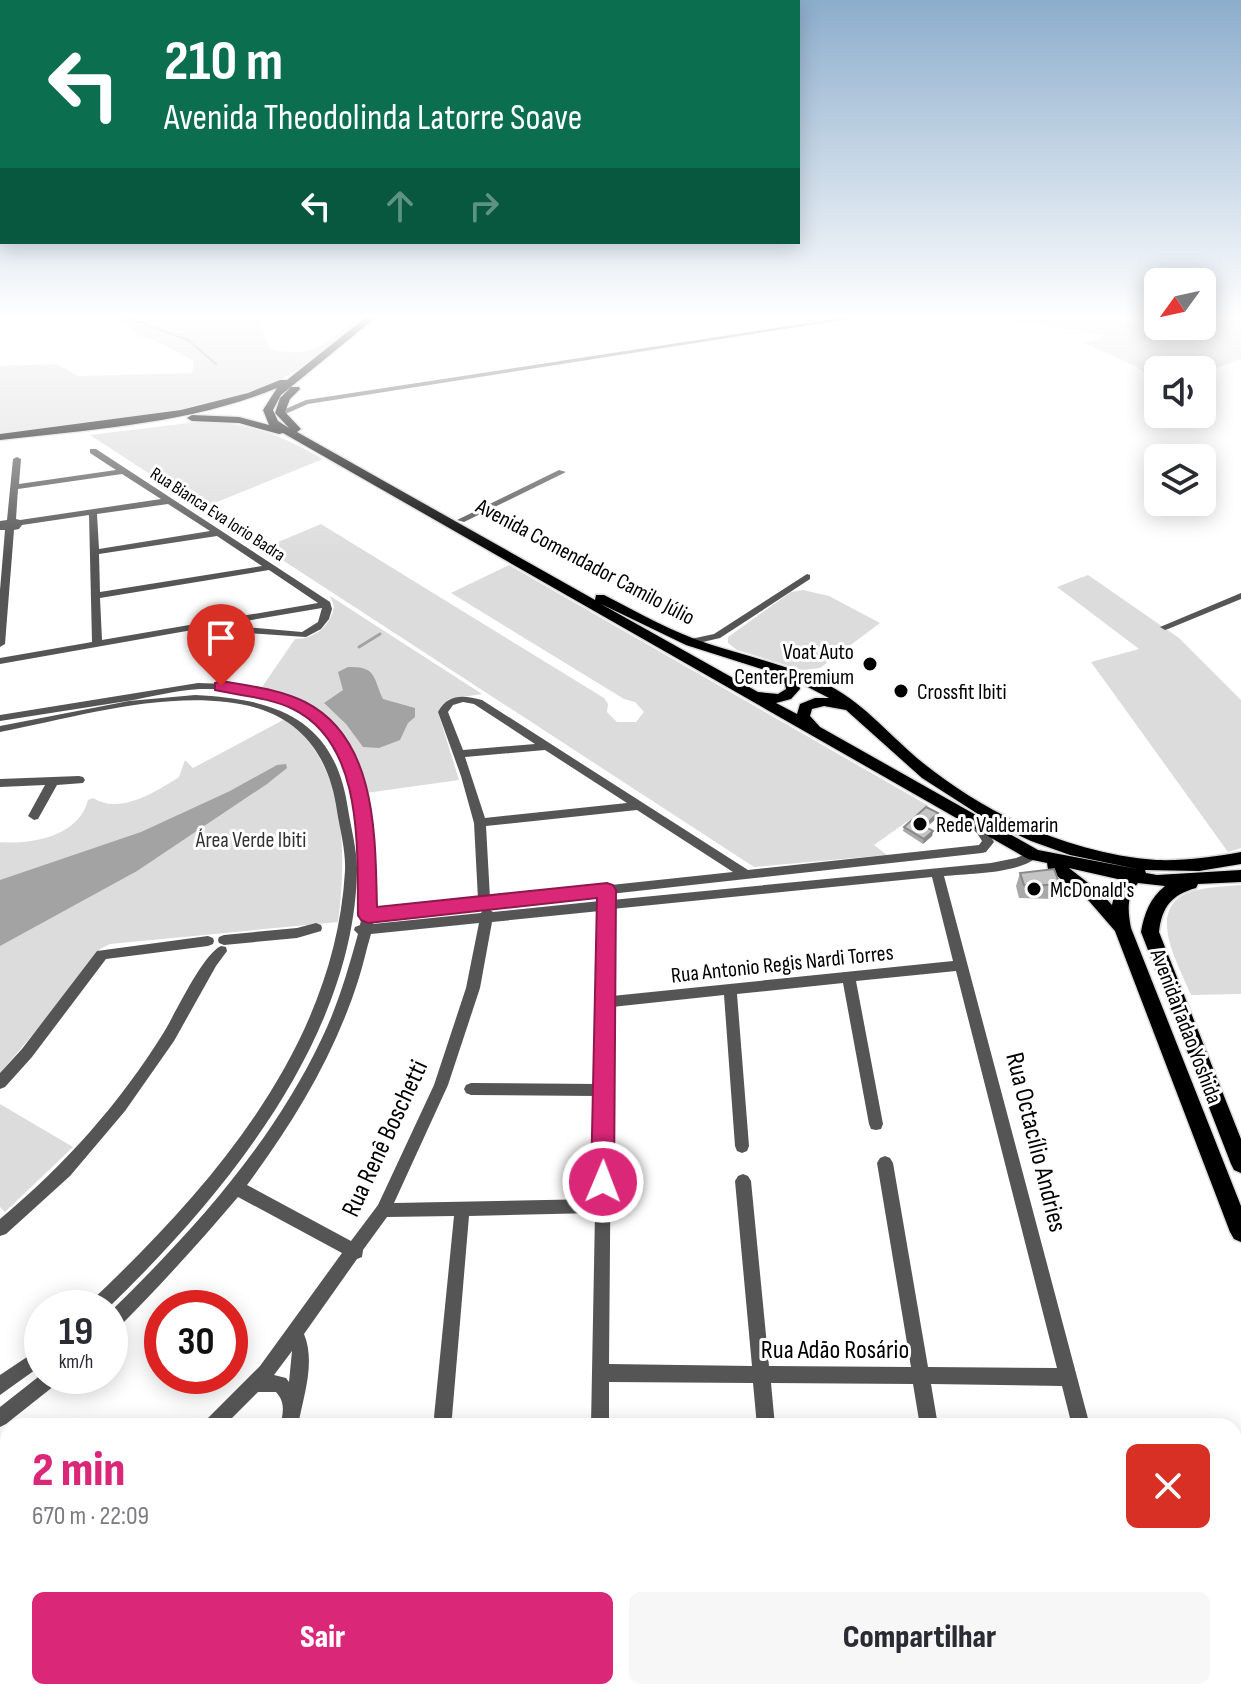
<!DOCTYPE html>
<html lang="pt">
<head>
<meta charset="utf-8">
<style>
  body { margin:0; font-family:"Sofia Sans Condensed",sans-serif; background:#f7f7f7; color:#2b2b33; height:100vh; display:flex; flex-direction:column; font-size:30px; white-space:nowrap }
  * { box-sizing:border-box; margin:0 }
  p { font-size:26px; color:#7c7c81 }
  .icon { flex:none; width:44px; height:44px; fill:none; stroke:currentColor; stroke-width:2; stroke-linecap:round; stroke-linejoin:round }
  .map { position:relative; flex:1; overflow:hidden }
  .panel { position:absolute; left:0px; top:1418px; width:1242px; height:282px; display:flex; flex-direction:column; background:#fff; border-radius:24px 24px 0 0; box-shadow:0 4px 20px #0003 }
  .panel>* { flex:none }
  .top-card { position:absolute; left:0px; top:0px; width:800px; height:244px; box-shadow:0 4px 20px #0003; background:#0b6e4f; color:#fff; overflow:hidden }
  .needle { width:52px; rotate:237deg }
  .controls { position:absolute; left:1144px; top:268px; display:grid; gap:16px }
  .controls a { display:grid; place-items:center; width:72px; height:72px; border-radius:12px; background:#fff; box-shadow:0 4px 20px #0003; font-size:40px }
  .speed { position:absolute; left:24px; top:1290px; display:flex; gap:16px; font-size:40px; font-weight:700; text-align:center }
  .speed>* { display:grid; place-content:center; width:104px; height:104px; border-radius:50%; background:#fff; box-shadow:0 4px 20px #0003; line-height:1 }
  .speed small { font-size:20px; font-weight:400 }
  .speed .limit { border:12px solid #d22; background:#fff; color:#111 }
  .pin { position:absolute; display:grid; place-items:center; width:68px; height:68px; color:#fff; margin:-82px -34px; border-radius:50% 50% 50% 0; rotate:-45deg; box-shadow:0 0 8px #0007 }
  .pin .icon { rotate:45deg }
  .me { position:absolute; width:88px; margin:-44px; rotate:1deg; stroke-linejoin:round; filter:drop-shadow(0 0 6px #0008) }
  .turn { display:flex; align-items:center; gap:28px; height:168px; padding:0 32px; font-size:36px }
  .turn .icon { width:104px; height:104px; stroke-width:2.5 }
  .turn b { display:block; font-size:56px; line-height:68px }
  .lanes { display:flex; align-items:center; height:76px; padding:0 32px; background:#0003; justify-content:center; gap:40px; direction:ltr }
  .lanes .off { opacity:.35 }
  .round { display:grid; place-items:center; flex:none; width:84px; height:84px; border-radius:12px; background:#f7f7f7 }
  .overview { display:flex; align-items:center; justify-content:space-between; height:136px; padding:0 32px }
  h1 { font-size:48px; font-weight:800; line-height:60px; color:#db2777 }
  .button { display:flex; gap:16px; margin-top:auto; padding:16px 32px }
  .button a { flex:1; height:92px; border-radius:12px; background:#db2777; color:#fff; font-size:32px; font-weight:800; line-height:92px; text-align:center }
  .button a+a { background:#f7f7f7; color:#2b2b33 }
  .map>svg:first-child { display:block }
  .green { fill:#dcdcdc }
  .water { fill:#a3a3a3 }
  .lines { fill:none; stroke-linecap:round; stroke-linejoin:round }
  .stream-far1 { stroke:#a3a3a3; stroke-width:2 }
  .stream { stroke:#a3a3a3; stroke-width:3 }
  .major-casing { stroke:#dbdbdb; stroke-width:3 }
  .minor { fill:#555; fill-rule:evenodd }
  .major { fill:#000; fill-rule:evenodd }
  .wall { fill:#a9a9a9 }
  .shaded-wall { fill:#898989 }
  .building { fill:#c4c4c4; stroke:#898989; stroke-width:2 }
  .route { fill:#db2777; stroke:#8e194d; stroke-width:2 }
  .poi-dot { fill:#000; stroke:#fff; stroke-width:3 }
  .labels { text-anchor:middle; stroke-width:6; stroke-linejoin:round; paint-order:stroke }
  .far-street-label { font-size:18px; fill:#000; stroke:#fff }
  .street-label { font-size:22px; fill:#000; stroke:#fff }
  .poi-label { font-size:22px; fill:#000; stroke:#fff; text-anchor:start }
  .park-label { font-size:22px; fill:#333; stroke:#fff }
  .near-street-label { font-size:26px; fill:#000; stroke:#fff }
</style>
</head>
<body>
<div class="map">
<svg width="1241" height="1699" viewBox="0 0 1241 1699">
  <rect width="100%" height="100%" fill="#fff"/>
  <path class="green" d="M103,318H258L270,349C310,359 324,345 353,321L360,322L305,365L266,388L215,403L178,410L0,436V366L57,364L78,376L192,373L194,361L156,341L138,336L126,324Z
    M992,318H1113L1171,332L1174,326H1202V318H1241V359L1202,373V370H1158V385L1137,367L1084,343L1100,339L1105,335Z
    M197,422C249,422 278,434 323,459L202,508L90,435Z
    M321,524L604,698L608,704L607,712L617,722H636L644,712L635,702L624,699L451,593L509,565L929,806L874,845L887,855L754,867L264,548Z
    M1088,575L1179,638L1241,700V848L1228,852L1091,662L1139,649L1057,587Z
    M803,590L829,596L880,623L820,668L802,670L737,650L728,643V637L791,592Z
    M330,596L482,694L449,699L438,712L459,780L366,793C349,724 329,710 262,687L295,639C315,639 331,626 334,606Z
    M285,719C347,764 347,853 338,922L110,944L100,949L51,1013L0,1073V842C32,845 79,836 88,800L93,798C120,815 155,792 179,777L185,760L193,768Z
    M1241,885V994L1191,995C1178,963 1141,903 1197,890C1211,887 1227,886 1241,885Z
    M0,1104L73,1147L5,1212L0,1207Z"/>
  <path class="water" d="M348,667C377,666 373,678 383,699L415,708V717L408,723L400,740L379,748L363,747L346,724L324,703L343,690L338,672Z
    M286,764L287,768L267,784L137,871L0,946V880L141,832L230,791L277,765Z"/>
  <g class="lines">
    <path class="stream-far1" d="M127,318L188,340L216,364"/>
    <path class="stream" d="M359,647L380,634"/>
    <defs>
      <path id="major" d="M365,318H375L281,395L273,410L278,421L289,428L275,413L280,398L291,387H299L300,389L290,399L285,412L301,429L297,432L595,600L596,595H604C639,613 672,632 709,644C749,657 792,666 830,686C866,705 892,738 923,763C989,816 1072,854 1156,860C1185,861 1213,857 1241,852V864L1199,871L1145,870L1146,873L1157,875L1241,870V882L1198,884L1196,888C1171,895 1162,907 1159,932L1241,1139V1173L1234,1170L1231,1164L1141,932C1144,914 1150,898 1165,886L1138,883C1126,896 1128,912 1131,928L1241,1206V1242L1234,1239L1230,1232L1115,931L1089,901L1048,869L1047,863L1028,859L283,433L279,434L239,423L192,421L187,418L192,415L239,417L269,425L263,410L277,388C189,424 93,429 0,440V434L181,410L248,393L280,380H287ZM601,604L686,645L771,672L785,684L786,689L778,694L758,692ZM798,682L829,698H815L800,704L797,714L776,703L791,699L800,689ZM824,706L846,710L922,778L992,823L1031,841L1070,855L1137,869L1038,850L820,727L810,716L812,709ZM1069,868L1122,880L1115,891L1112,905L1101,893Z"/>
    </defs>
    <use href="#major" class="major-casing"/>
    <path class="minor" d="M840,318H854L308,404L283,415L276,413L306,400Z
      M1151,318H1158V323Z
      M1163,326H1170L1173,329L1168,330Z
      M90,449H96L330,602L332,609L329,619L321,629L306,637L219,631L216,630L215,626L0,664V658L92,642L89,515L22,525L19,529L14,530L5,644L0,647V590L5,530H0V521L7,520L13,459L17,457L21,459L19,484L116,470L90,453ZM122,474L161,499L20,520L16,519L18,489ZM168,504L210,531L99,549L97,514ZM217,536L262,566L100,592L99,554ZM269,570L318,603L102,640L100,598ZM322,608L318,622L302,632L222,625Z
      M559,470L566,472L464,522L457,520Z
      M807,574L810,575V579L720,638L690,645L685,642L686,640L714,634Z
      M1241,593V599L1168,629L1165,630L1160,627Z
      M198,683C234,684 273,686 305,705C367,742 382,844 375,910L478,899L474,823L461,776L438,712C448,694 463,695 482,700L748,870L979,845L982,841L977,833L966,824L972,820L985,827L994,842L986,852L982,853L374,920L373,924L481,913L483,910L487,908L493,912L600,901L602,898L606,896L612,900L991,863L1016,858L1034,851L1038,852L1040,855C1020,874 971,873 944,876L1090,1426H1072L1062,1386L931,1384L938,1426H920L913,1384L771,1383L775,1426H757L753,1383L609,1382V1426H591L595,1213L469,1216L452,1417L449,1423L443,1426L437,1423L434,1417L454,1216L387,1217L363,1250L362,1257L357,1259L304,1334C316,1363 303,1397 298,1426H280C283,1413 286,1403 276,1392H258L224,1426H203L206,1420L260,1366L342,1253L238,1197C199,1243 159,1287 116,1330L110,1332V1312C193,1231 272,1144 322,1038C338,1005 348,970 358,934L354,930L355,927L360,925L361,920L357,916L362,911L363,907C366,870 362,834 354,797C335,716 280,687 200,689C176,690 151,697 127,701C85,708 42,714 0,721V715ZM463,702L474,704L535,744L463,750L448,712L453,705ZM545,750L627,803L485,818L465,757ZM637,810L733,872L490,898L486,826ZM932,877L953,961L612,996V909ZM600,911L597,1084L471,1083L466,1085L464,1089L466,1093L471,1095L597,1096L595,1199L394,1203L448,1085L480,988L492,922ZM479,923L466,988L434,1085L378,1205L351,1241L247,1185C293,1123 334,1056 358,981C363,966 366,950 371,934ZM956,971L1057,1368L928,1367L893,1163L890,1158L885,1156L880,1158L877,1163L911,1367L769,1366L751,1181L748,1176L743,1174L738,1176L735,1181L752,1366L609,1364L612,1007L724,995L735,1146L737,1151L742,1153L747,1151L749,1146L737,994L843,983L869,1124L871,1129L876,1130L881,1129L883,1124L856,981ZM292,1351L289,1382L286,1378L274,1375Z
      M195,695C277,699 335,719 348,809C351,828 357,850 357,869C355,1038 223,1197 108,1308H88L90,1302C212,1187 335,1046 345,871C346,851 340,830 337,811C330,761 306,723 257,708C177,686 79,717 0,732V726L129,701Z
      M79,776L83,777L85,780L83,783L57,785L38,819L34,820L28,816L45,785L0,787V779Z
      M316,923L321,925L322,928L321,931L297,938L224,945L219,943L218,940L219,937L224,935L297,928Z
      M208,936L213,938L214,941L213,944L208,946L106,959L32,1057L5,1087L0,1089V1073L22,1049L97,951Z
      M221,946L226,947L227,951L216,966L174,1041L125,1111L70,1176L6,1234L0,1236V1219C65,1165 120,1103 164,1032C176,1012 203,954 221,946Z
      M42,1347V1365L0,1395V1375Z
      M42,1374V1376H62L59,1382L6,1424L0,1427V1407Z
      M8,1594V1615L0,1619V1598Z
      M39,1692H59L57,1699H37Z
      M229,1692H249L248,1699H228Z
      M405,1692H425L424,1699H404Z
      M587,1692H607V1699H587Z
      M782,1692H800L801,1699H781Z
      M1143,1692H1163L1164,1699H1144Z"/>
    <use href="#major" class="major"/>
  </g>
  <path class="wall" d="M937,818L926,827L933,831L932,836L923,844L903,831L904,827Z
    M1020,873L1060,885L1055,899L1019,898L1016,886Z"/>
  <path class="shaded-wall" d="M938,813L937,818L923,830L924,826Z
    M933,831L932,836L923,844L924,839Z"/>
  <path class="building" d="M926,807L938,813L924,826L933,831L924,839L904,827Z
    M1054,869L1060,885H1024L1020,873Z"/>
  <linearGradient id="sky" x2="0" y2="1"><stop stop-color="#8cadcc"/><stop offset="0.57" stop-color="#fff"/><stop offset="1" stop-color="#fff" stop-opacity="0"/></linearGradient>
  <rect width="1241" height="556" fill="url(#sky)"/>
  <path class="route" d="M221,681C249,686 279,689 305,702C378,739 375,838 377,907L607,883L613,885L616,890L614,1182L611,1189L603,1192L595,1189L591,1182L597,898L368,923L361,920L358,915C357,848 364,744 293,709C268,697 241,696 215,690V683Z"/>
  <g class="poi-dot">
    <circle cx="870" cy="664" r="8"/>
    <circle cx="901" cy="691" r="8"/>
    <circle cx="920" cy="824" r="8"/>
    <circle cx="1034" cy="889" r="8"/>
  </g>
  <g class="labels">
    <g class="far-street-label">
      <text transform="translate(218 514) rotate(33)" y="6">Rua Bianca Eva Iorio Badra</text>
    </g>
    <g class="street-label">
      <text transform="translate(586 561) rotate(28)" y="8">Avenida Comendador Camilo Júlio</text>
      <text transform="translate(782 963) rotate(-6)" y="8">Rua Antonio Regis Nardi Torres</text>
      <text transform="translate(1187 1026) rotate(69)" y="8">Avenida Tadao Yoshida</text>
    </g>
    <g class="poi-label">
      <text x="854" y="659" text-anchor="end">Voat Auto<tspan x="854" dy="25">Center Premium</tspan></text>
      <text x="917" y="699">Crossfit Ibiti</text>
      <text x="936" y="832">Rede Valdemarin</text>
      <text x="1050" y="897">McDonald's</text>
    </g>
    <g class="park-label">
      <text x="251" y="847">Área Verde Ibiti</text>
    </g>
    <g class="near-street-label">
      <text transform="translate(384 1138) rotate(-65)" y="9">Rua Renê Boschetti</text>
      <text transform="translate(1037 1142) rotate(76)" y="9">Rua Octacílio Andries</text>
      <text x="835" y="1358">Rua Adão Rosário</text>
    </g>
  </g>
</svg>
<div class="controls">
<a><svg class="needle" viewBox="-14 -14 28 28"><path d="M0-13l5 13h-10z" fill="#e53935"/><path d="M0 13l5-13h-10z" fill="#7c7c81"/></svg></a>
<a><svg class="icon" aria-label="sound" viewBox="0 0 24 24"><path d="M4 9h4l5-4v14l-5-4H4zM17 9q2 3 0 6"/></svg></a>
<a><svg class="icon" aria-label="layers" viewBox="0 0 24 24"><path d="M12 4l9 5-9 5-9-5zM3 14l9 5 9-5"/></svg></a>
</div>
<div class="speed"><div>19<small>km/h</small></div><div class="limit">30</div></div>
<div class="pin" style="left:221px;top:686px;background:#d93025"><svg class="icon" aria-label="arrive" viewBox="0 0 24 24"><path d="M6 21V4h12l-3 4 3 4H6"/></svg></div>
<svg class="me" style="left:603px;top:1182px" viewBox="-20 -20 40 40"><circle r="17" fill="#db2777" stroke="#fff" stroke-width="3"/><path d="M0-11L8 9 0 5-8 9z" fill="#fff"/></svg>
<div class="top-card">
<div class="turn"><svg class="icon" aria-label="left" viewBox="0 0 24 24"><path d="M17 20v-9H6M10 6l-5 5 5 5"/></svg><div><b>210 m</b>Avenida Theodolinda Latorre Soave</div></div>
<div class="lanes"><svg class="icon" aria-label="left" viewBox="0 0 24 24"><path d="M17 20v-9H6M10 6l-5 5 5 5"/></svg><svg class="icon off" aria-label="ahead" viewBox="0 0 24 24"><path d="M12 20V5M6 11l6-6 6 6"/></svg><svg class="icon off" aria-label="right" viewBox="0 0 24 24"><path d="M7 20v-9h11M14 6l5 5-5 5"/></svg></div>
</div>
<section class="panel">
<div class="overview"><div><h1>2 min</h1><p>670 m · 22:09</p></div><a class="round" style="background:#d93025;color:#fff"><svg class="icon" aria-label="close" viewBox="0 0 24 24"><path d="M6 6l12 12M18 6L6 18"/></svg></a></div>
<div class="button"><a>Sair</a><a>Compartilhar</a></div>
</section>
</div>
</body>
</html>
